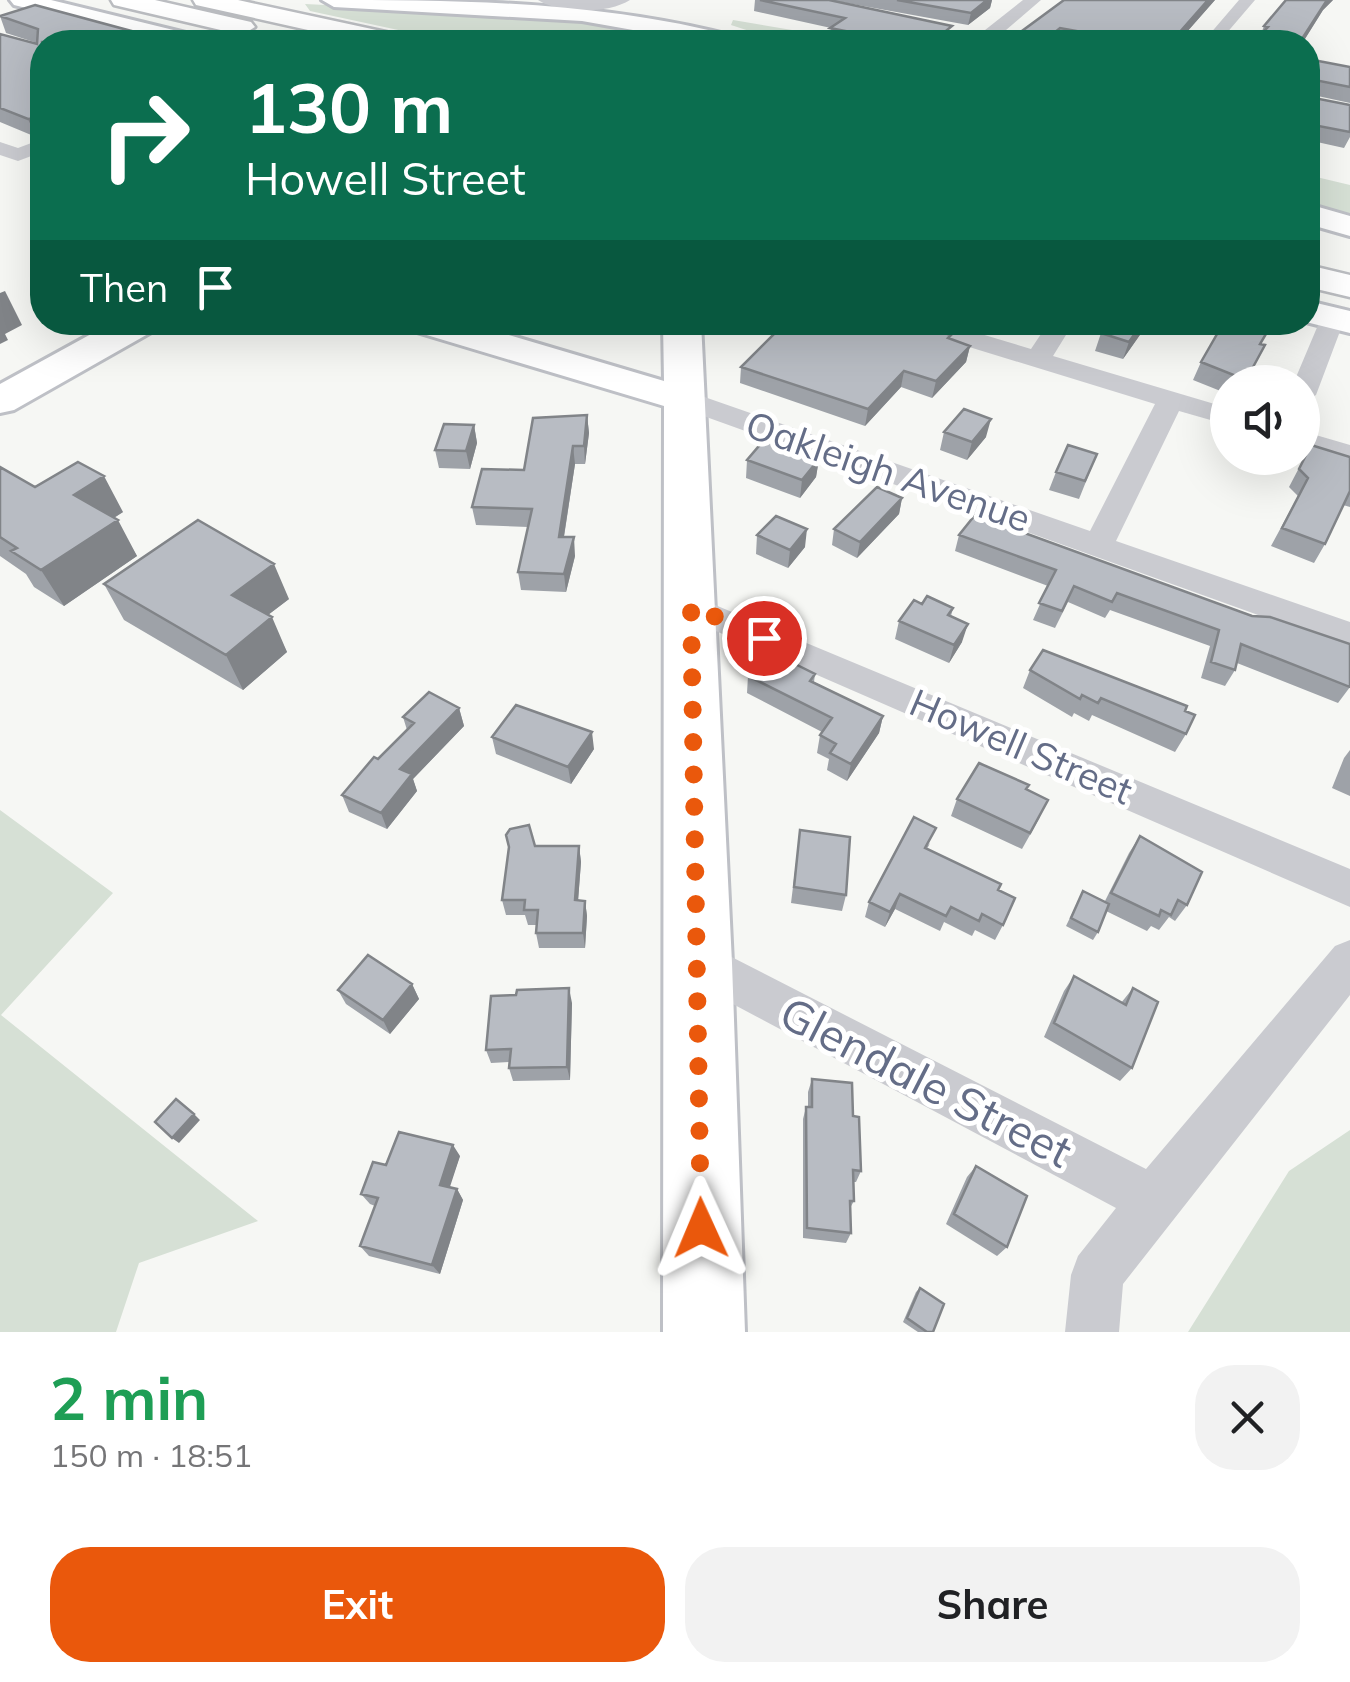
<!DOCTYPE html>
<html lang="en">
<head>
<meta charset="utf-8">
<style>
  body { margin:0; font-family:Mulish,sans-serif; background:#f2f2f2; color:#202124; height:100vh; display:flex; flex-direction:column; font-size:38px; white-space:nowrap }
  * { box-sizing:border-box; margin:0 }
  p { font-size:32px; color:#757577 }
  .icon { flex:none; width:55px; height:55px; fill:none; stroke:currentColor; stroke-width:2; stroke-linecap:round; stroke-linejoin:round }
  .map { position:relative; height:1332px; overflow:hidden }
  .side { display:flex; flex-direction:column; background:#fff; flex:1 }
  .side>* { flex:none }
  .hud { position:absolute; left:30px; top:30px; width:1290px; height:305px; border-radius:40px; box-shadow:0 10px 40px #0002; background:#0b6e4f; color:#fff; overflow:hidden }
  .tools { position:absolute; left:1210px; top:365px; display:grid; gap:20px }
  .tools a { display:grid; place-items:center; width:110px; height:110px; border-radius:50%; background:#fff; box-shadow:0 10px 40px #0002; font-size:50px }
  .pin { position:absolute; display:grid; place-items:center; width:85px; height:85px; color:#fff; margin:-42px; border:5px solid #fff; border-radius:50%; box-shadow:0 2px 10px #0007 }
  .me { position:absolute; width:110px; margin:-55px; rotate:359deg; stroke-linejoin:round; filter:drop-shadow(0 0 8px #0008) }
  .turn { display:flex; align-items:center; gap:35px; height:210px; padding:0 50px; font-size:45px }
  .turn .icon { width:130px; height:130px; stroke-width:2.5 }
  .turn b { display:block; font-size:70px; line-height:85px }
  .then { display:flex; align-items:center; height:95px; padding:0 50px; background:#0003; gap:20px; font-size:38px }
  .round { display:grid; place-items:center; flex:none; width:105px; height:105px; border-radius:40px; background:#f2f2f2 }
  .summary { display:flex; align-items:center; justify-content:space-between; height:170px; padding:0 50px }
  h1 { font-size:60px; font-weight:700; line-height:75px; color:#1e9e55 }
  .action { display:flex; gap:20px; margin-top:auto; padding:20px 50px }
  .action a { flex:1; height:115px; border-radius:40px; background:#ea580c; color:#fff; font-size:40px; font-weight:700; line-height:115px; text-align:center }
  .action a+a { background:#f2f2f2; color:#202124 }
  .map>svg:first-child { display:block }
  .green { fill:#d6e0d5 }
  .lines { fill:none; stroke-linecap:round; stroke-linejoin:round }
  .secondary-casing { stroke:#bec0c6; stroke-width:6 }
  .highway-casing { stroke:#bbbdc1; stroke-width:5 }
  .street { fill:#cacbd0; fill-rule:evenodd }
  .secondary { fill:#fff; fill-rule:evenodd }
  .highway { fill:#fff; fill-rule:evenodd }
  .wall { fill:#9ea2a8 }
  .shaded-wall { fill:#818488 }
  .building { fill:#b8bcc3; stroke:#818488; stroke-width:2.5 }
  .route { stroke:#ea580c; stroke-width:18; stroke-dasharray:0 32.4 }
  .labels { text-anchor:middle; stroke-width:10; stroke-linejoin:round; paint-order:stroke }
  .street-label { font-size:38px; fill:#646d87; stroke:#fff }
  .near-street-label { font-size:45px; fill:#646d87; stroke:#fff }
</style>
</head>
<body>
<div class="map">
<svg width="1350" height="1332" viewBox="0 0 1350 1332">
  <rect width="100%" height="100%" fill="#f6f7f4"/>
  <path class="green" d="M305,4L572,17L640,31L617,42H454L310,11Z
    M733,20L828,36L820,42H783L731,25Z
    M1308,175L1350,185V218L1308,206Z
    M0,810L113,893L1,1015L258,1221L139,1263L116,1332H0Z
    M1350,1130V1332H1188L1289,1171Z"/>
  <g class="lines">
    <defs>
      <path id="secondary" d="M10,0H51L202,37L205,42H165L14,5Z
        M322,0C464,0 599,1 737,37L740,42H701L582,21L334,7Z
        M1308,204L1350,216V236L1308,224Z
        M1308,301L1350,311V333L1306,322Z
        M113,322H160L155,330L14,410L0,413V384Z
        M405,322H465L664,381L663,322H701L732,963L745,1332H663L664,406L410,330Z"/>
      <path id="highway" d="M111,0H155L251,22L255,27L242,35L114,5Z
        M193,0H238L395,34L408,42H362L196,5Z
        M1308,265L1350,275V297L1308,287Z"/>
    </defs>
    <use href="#secondary" class="secondary-casing"/>
    <use href="#highway" class="highway-casing"/>
    <path class="street" d="M538,0H630C608,14 560,14 538,0Z
      M1023,0H1041L992,42H980V34Z
      M1239,0H1255L1219,42H1203Z
      M42,139V152L18,161L0,155V142L18,148Z
      M1333,311L1345,318L1316,395L1302,403V382H1294L1321,318Z
      M901,322H941L1031,349L1049,322H1074L1053,356L1228,408V425L1179,411L1116,541L1350,622V648L673,405L669,399L683,391L693,393L1090,531L1155,404L904,327Z
      M1302,431L1350,445V463L1302,449Z
      M691,595L1350,869V907L679,615L674,607L679,599Z
      M1350,940V995L1123,1284L1119,1332H1065L1071,1275L1078,1256L1116,1208L684,978L677,963L684,948L699,942L714,948L1146,1169L1335,946Z"/>
    <use href="#secondary" class="secondary"/>
    <use href="#highway" class="highway"/>
  </g>
  <path class="wall" d="M755,0H829L951,31L1007,42H838L829,41L831,28L754,11Z
    M830,0H992L990,8L968,25Z
    M1064,0H1215L1178,42H1067L1057,41L1055,42H1007Z
    M1286,0H1333L1323,10L1303,42H1258L1264,26Z
    M0,16L135,32L138,42H42V136L36,137L0,122V34L37,43L6,33Z
    M1308,59L1350,67V103L1313,95L1314,98L1350,105V137L1344,148L1308,140Z
    M750,322H908L951,335L950,339L970,346L966,362L932,398L901,387L865,426L740,383L741,367L776,332Z
    M994,322H1013L1009,327Z
    M1109,322H1149L1123,359L1095,351L1101,333Z
    M1262,344L1246,382H1228V394L1193,380L1201,362Z
    M587,415L589,433L585,464H575L564,537L575,556L566,592L521,590L518,572L528,527L476,525L472,507L524,470Z
    M474,425L477,443L470,469L439,468L435,450Z
    M944,432L986,437L967,460L940,450Z
    M1311,445L1350,457V507L1343,505L1325,544L1314,563L1271,546L1298,496L1289,487Z
    M1097,454L1079,499L1049,490L1056,472Z
    M819,459L816,477L800,498L746,478L747,460Z
    M0,467L35,487L123,512L114,518L137,556L64,606L34,587L26,574L0,556Z
    M902,498L899,514L857,558L832,545L834,529Z
    M975,515L1350,687L1338,703L1237,663L1235,670L1225,686L1201,678L1210,646L1110,610L1105,618L1068,602L1055,628L1033,620L1048,586L955,551L959,535Z
    M757,535L805,547L788,568L756,554Z
    M104,584L289,599L268,615L287,652L243,690L124,620Z
    M922,604L953,608L951,616L962,642L949,663L895,639L899,621Z
    M1030,670L1185,711L1186,734L1175,752L1092,715L1089,721L1074,713L1072,717L1023,688Z
    M815,674L814,682L883,716L879,733L847,781L827,770L829,759L817,753L820,735L822,732L747,693L748,676Z
    M459,708L464,726L413,779L417,791L387,829L349,812L342,795L407,730L403,717Z
    M492,737L594,749L571,784L496,754Z
    M1350,750V796L1332,788L1344,758Z
    M957,799L1040,817L1022,849L951,816Z
    M800,830L846,895L842,911L791,903Z
    M1140,836L1187,905L1175,921L1169,917L1159,930L1151,926L1147,931L1106,911L1098,932L1093,940L1066,926L1083,891L1105,901L1129,853Z
    M930,843L927,849L998,890L1003,925L995,940L975,930L972,936L944,922L940,931L895,909L885,927L865,917L869,902Z
    M535,846H579L581,862L578,900L585,901L587,916L585,948H539L536,933L537,925H528L525,915H506L502,900Z
    M1074,976L1121,1003L1133,988L1132,1068L1120,1081L1044,1037L1064,991Z
    M412,984L419,999L390,1034L346,1004L338,990Z
    M572,1003L570,1080L513,1081L509,1068V1062L491,1063L486,1050Z
    M812,1079L853,1116L861,1171L856,1182H853L854,1201L850,1208L851,1233L846,1243L803,1238V1119L806,1107H808V1092Z
    M460,1156L449,1187L457,1189L463,1200L440,1274L369,1256L360,1246L375,1206L370,1204L361,1194L386,1165Z
    M976,1166L1007,1247L997,1256L946,1224L967,1177Z
    M920,1288L933,1332H918L903,1322L916,1292Z"/>
  <path class="shaded-wall" d="M987,0H992L990,8L968,25L971,13Z
    M1208,0H1215L1178,42H1171Z
    M1327,0H1333L1323,10L1303,42H1300Z
    M1060,28L1057,41L1055,42H1043Z
    M135,32L138,42H105Z
    M36,118L42,134V136L36,137L28,119Z
    M5,291L22,325L5,334L8,340L0,344V293Z
    M1143,322H1149L1123,359L1129,342Z
    M970,346L966,362L932,398L936,381Z
    M904,371L901,387L865,426L868,409Z
    M587,415L589,433L585,464L584,446Z
    M991,419L986,437L967,460L972,442Z
    M474,425L477,443L470,469L466,451Z
    M573,446L575,464L561,555L559,537Z
    M819,459L816,477L800,498L802,480Z
    M104,476L123,512L94,530L74,495Z
    M902,498L899,514L857,558L860,542Z
    M118,520L137,556L64,606L41,570Z
    M807,529L805,547L788,568L790,550Z
    M574,537L575,556L566,592L564,574Z
    M274,564L289,599L248,630L232,595Z
    M272,617L287,652L243,690L226,655Z
    M968,624L962,642L949,663L954,645Z
    M459,708L464,726L413,779L417,791L387,829L381,813L400,769Z
    M883,716L879,733L847,781L851,764Z
    M592,732L594,749L571,784L568,767Z
    M579,846L581,862L577,915L575,900Z
    M900,894L895,909L885,927L890,912Z
    M585,901L587,916L585,948L583,933Z
    M412,984L419,999L390,1034L383,1020Z
    M569,988L572,1003L570,1080L567,1067Z
    M194,1114L200,1120L179,1143L172,1138Z
    M453,1145L460,1156L447,1196L440,1185Z
    M457,1189L463,1200L440,1274L432,1265Z"/>
  <path class="building" d="M760,0H829L952,26L947,30L1007,42H901L830,28L845,18Z
    M897,0H987L971,13Z
    M1064,0H1208L1171,42H1138L1060,28L1043,42H1007Z
    M1286,0H1327L1300,42H1261L1269,34L1262,33L1268,27L1264,26Z
    M35,5L135,32L105,42H42V125L38,123L36,118L28,119L0,108V34L37,44L38,29L0,16Z
    M1308,59L1350,67V87L1315,80L1311,83L1314,98L1350,105V132L1308,124Z
    M786,322H908L951,335L948,338L970,346L936,381L904,371L868,409L741,367Z
    M1109,322H1143L1129,342L1101,333Z
    M1224,322H1273L1260,344L1265,345L1246,380L1201,362Z
    M964,409L991,419L972,442L944,432Z
    M587,415L584,446H573L559,537H574L564,574L518,572L532,509L472,507L482,469L524,470L533,418Z
    M444,424L474,425L466,451L435,450Z
    M764,440L819,459L802,480L747,460Z
    M1068,445L1097,454L1085,481L1056,472Z
    M1311,445L1350,457V491L1325,544L1282,528L1308,478L1299,469Z
    M78,462L104,476L74,495L118,520L41,570L11,551L17,548L0,537V467L35,487Z
    M877,487L902,498L860,542L834,529Z
    M975,515L1252,616L1270,617L1350,644V687L1241,644L1235,670L1211,662L1219,630L1117,593L1112,602L1074,586L1062,611L1039,603L1056,570L959,535Z
    M776,516L807,529L790,550L757,535Z
    M198,520L274,564L232,595L272,617L226,655L104,584Z
    M927,596L953,608L948,615L968,624L954,645L899,621L914,600L922,604Z
    M1043,650L1187,706L1185,711L1195,715L1186,734L1101,698L1098,703L1082,695L1080,699L1030,670Z
    M769,651L815,674L810,681L883,716L851,764L830,753L836,744L820,735L832,718L748,676Z
    M429,692L459,708L400,769L412,774L381,813L342,795L374,757L378,759L414,723L403,717Z
    M516,705L592,732L568,767L492,737Z
    M979,763L1029,785L1026,789L1048,800L1030,833L957,799Z
    M914,817L936,828L925,848L1001,884L998,890L1015,898L1003,925L982,914L979,921L951,907L946,916L900,894L890,912L869,902Z
    M529,825L535,846H579L575,900L585,901L583,933H536L538,910H524L525,900H502L509,847L506,835L510,829Z
    M800,830L850,837L846,895L794,887Z
    M1140,836L1202,872L1187,905L1178,900L1171,915L1161,910L1159,916L1111,893Z
    M1083,891L1109,904L1098,932L1071,918Z
    M368,955L412,984L383,1020L338,990Z
    M1074,976L1126,1005L1133,988L1158,1002L1132,1068L1054,1023Z
    M569,988L567,1067L509,1068L511,1049L486,1050L491,996L516,995L517,990Z
    M812,1079L852,1083L853,1116L859,1117L861,1171L853,1170L854,1201H850L851,1233L807,1228L806,1107H812Z
    M176,1099L194,1114L172,1138L155,1122Z
    M399,1132L453,1145L440,1185L457,1189L432,1265L360,1246L378,1198L361,1194L373,1162L386,1165Z
    M976,1166L1027,1196L1007,1247L954,1214Z
    M920,1288L944,1304L933,1332H927L907,1318Z"/>
  <g class="lines">
    <path class="route" d="M701,1228L691,606L764,638"/>
  </g>
  <g class="labels">
    <g class="street-label">
      <text transform="translate(888 472) rotate(19)" y="13">Oakleigh Avenue</text>
      <text transform="translate(1021 747) rotate(23)" y="13">Howell Street</text>
    </g>
    <g class="near-street-label">
      <text transform="translate(926 1082) rotate(27)" y="16">Glendale Street</text>
    </g>
  </g>
</svg>
<div class="tools">
<a><svg class="icon" aria-label="sound" viewBox="0 0 24 24"><path d="M4 9h4l5-4v14l-5-4H4zM17 9q2 3 0 6"/></svg></a>
</div>
<div class="pin" style="left:764px;top:638px;background:#d93025"><svg class="icon" aria-label="arrive" viewBox="0 0 24 24"><path d="M6 21V4h12l-3 4 3 4H6"/></svg></div>
<svg class="me" style="left:701px;top:1228px" viewBox="-20 -20 40 40"><path d="M0-17L14 15 0 8-14 15z" fill="#ea580c" stroke="#fff" stroke-width="4"/></svg>
<div class="hud">
<div class="turn"><svg class="icon" aria-label="right" viewBox="0 0 24 24"><path d="M7 20v-9h11M14 6l5 5-5 5"/></svg><div><b>130 m</b>Howell Street</div></div>
<div class="then">Then<svg class="icon" aria-label="arrive" viewBox="0 0 24 24"><path d="M6 21V4h12l-3 4 3 4H6"/></svg></div>
</div>
</div>
<section class="side">
<div class="summary"><div><h1>2 min</h1><p>150 m · 18:51</p></div><a class="round"><svg class="icon" aria-label="close" viewBox="0 0 24 24"><path d="M6 6l12 12M18 6L6 18"/></svg></a></div>
<div class="action"><a>Exit</a><a>Share</a></div>
</section>
</body>
</html>
